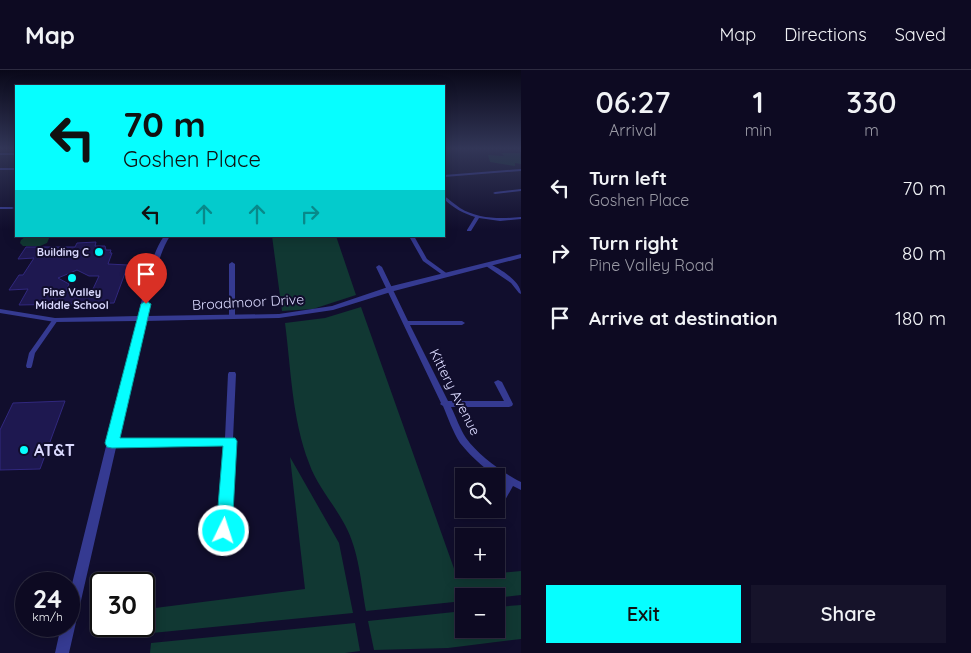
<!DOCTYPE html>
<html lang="en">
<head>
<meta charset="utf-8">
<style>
  body { margin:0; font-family:Quicksand,sans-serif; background:#16132a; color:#f1f3f6; height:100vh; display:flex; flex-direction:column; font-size:19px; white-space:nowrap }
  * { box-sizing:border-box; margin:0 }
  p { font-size:16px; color:#9a9aa5 }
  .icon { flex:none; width:28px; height:28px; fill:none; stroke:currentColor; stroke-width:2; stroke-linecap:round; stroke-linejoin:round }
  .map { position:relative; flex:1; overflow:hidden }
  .drawer { display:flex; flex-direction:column; background:#0d0a22; width:450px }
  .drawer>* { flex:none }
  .guide { position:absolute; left:15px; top:15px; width:430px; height:152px; border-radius:0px; box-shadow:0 2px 12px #0003,0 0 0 1px #2d2b40; background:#06feff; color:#111; overflow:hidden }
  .tools { position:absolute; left:455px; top:398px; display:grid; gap:10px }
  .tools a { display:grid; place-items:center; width:50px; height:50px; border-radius:0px; background:#0d0a22; box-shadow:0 2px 12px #0003,0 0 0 1px #2d2b40; font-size:25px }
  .speed { position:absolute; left:15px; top:502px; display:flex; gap:10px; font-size:25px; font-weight:700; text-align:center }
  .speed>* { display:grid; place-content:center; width:65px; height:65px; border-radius:50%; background:#0d0a22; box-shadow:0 2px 12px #0003,0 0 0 1px #2d2b40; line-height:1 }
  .speed small { font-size:12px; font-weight:400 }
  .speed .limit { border:2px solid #111; border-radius:8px; background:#fff; color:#111 }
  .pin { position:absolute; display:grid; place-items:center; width:42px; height:42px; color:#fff; margin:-51px -21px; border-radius:50% 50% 50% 0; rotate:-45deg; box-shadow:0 0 5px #0007 }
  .pin .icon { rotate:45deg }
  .me { position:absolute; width:55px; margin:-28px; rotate:4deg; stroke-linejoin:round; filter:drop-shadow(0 0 4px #0008) }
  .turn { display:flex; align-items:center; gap:18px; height:105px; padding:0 25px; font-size:22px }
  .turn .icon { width:65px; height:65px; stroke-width:2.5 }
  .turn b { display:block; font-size:35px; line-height:42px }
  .lanes { display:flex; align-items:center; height:48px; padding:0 25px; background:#0003; justify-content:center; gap:25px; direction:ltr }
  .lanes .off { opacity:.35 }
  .eta { display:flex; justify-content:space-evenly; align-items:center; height:85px; text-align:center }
  .eta b { font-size:30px; font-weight:600; line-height:35px }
  .action { display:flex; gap:10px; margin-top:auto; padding:10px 25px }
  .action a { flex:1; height:58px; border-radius:0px; background:#06feff; color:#111; font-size:20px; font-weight:600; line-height:58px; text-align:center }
  .action a+a { background:#16132a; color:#f1f3f6 }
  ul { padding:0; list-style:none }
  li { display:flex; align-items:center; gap:15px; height:65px; padding:0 25px }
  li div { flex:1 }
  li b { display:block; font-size:19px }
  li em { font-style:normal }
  header { display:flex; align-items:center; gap:30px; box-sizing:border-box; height:70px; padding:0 25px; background:#0d0a22; border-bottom:1px solid #2d2b40 }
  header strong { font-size:24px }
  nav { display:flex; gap:28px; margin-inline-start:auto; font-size:18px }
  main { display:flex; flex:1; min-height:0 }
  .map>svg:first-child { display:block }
  .green { fill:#113833 }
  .building { fill:#1e1850; stroke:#31287e; fill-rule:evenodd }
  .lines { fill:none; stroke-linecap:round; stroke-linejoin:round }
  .minor { fill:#353a91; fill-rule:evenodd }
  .tertiary { fill:#353a91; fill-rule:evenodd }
  .route { fill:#06feff; stroke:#04a5a6 }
  .poi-dot { fill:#06feff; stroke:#110e2d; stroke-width:2 }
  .labels { text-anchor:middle; stroke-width:4; stroke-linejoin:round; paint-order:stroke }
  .far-poi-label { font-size:11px; font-weight:bold; fill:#dbdaff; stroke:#110e2d; text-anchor:end }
  .street-label { font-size:14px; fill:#dbdaff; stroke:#110e2d }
  .near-poi-label { font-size:16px; font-weight:bold; fill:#dbdaff; stroke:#110e2d; text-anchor:start }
</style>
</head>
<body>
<header>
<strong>Map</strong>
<nav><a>Map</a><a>Directions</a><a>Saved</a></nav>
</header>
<main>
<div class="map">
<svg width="521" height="583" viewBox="0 0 521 583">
  <rect width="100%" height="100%" fill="#110e2d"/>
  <path class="green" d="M501,83H520L521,94L515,93V96L490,92L488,85L504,86Z
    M26,166H50L47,173L40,176H23L20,173L21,170Z
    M272,166H336L356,225L313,239L282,241Z
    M361,237L457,507L521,501V525L496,528L464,526V531L366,541C361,513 359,481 345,455C334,434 317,416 309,393C292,349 291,299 285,253L325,248Z
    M290,387L339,473L353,543L152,563L155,538L305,519Z
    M521,535V569L448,578L374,580L368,551L464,541V559H496V537Z
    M355,553L360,581L345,583H150L151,573Z"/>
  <path class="building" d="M96,172L95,176H105L106,180H111L110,183H112L108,194L128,195L114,233L19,235L28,219L9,220L19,205H23L34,188L18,189L26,177H75L77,173ZM77,200L89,206H99L93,219L66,220L69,214L58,208Z
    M65,331L40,399L0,400V360L13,333Z"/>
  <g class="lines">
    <path class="minor" d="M0,83H16V85H0Z
      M0,98H16V100H0Z
      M521,99V101L444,107V105Z
      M521,119V121L495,124L493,123L495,122Z
      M444,126C449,129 454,134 460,138C478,149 500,149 521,147V149L500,151L479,148L471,161H467V160L475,147C463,143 453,138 444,129Z
      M0,137H12L14,138L12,139H0Z
      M367,166H414L427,189L449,205L448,206H444L423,191L410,168L369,167Z
      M232,192L235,194V247L232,249L229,247V194Z
      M488,193C499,198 521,211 521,224L519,223L511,213L486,196V194Z
      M379,195L382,197L408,251H462L465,253L462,255H410L448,331H504L494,312L498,310L502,312L513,334L512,336L509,337H451C456,347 460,359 466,368C478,385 503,403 521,412V420L513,416L499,441L496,442L493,441L492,439H496V429L506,412C489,403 472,388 460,373C453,362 448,348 443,336L440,334L441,333L376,197Z
      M55,248L58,250L35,283L32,296L31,298H27L26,296L29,283L53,249Z
      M229,302H235L236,304L233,369L234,371L233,373L229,461L227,464L224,465L221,464L219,461L224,374L112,376L109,375L108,373L109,371L112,370L225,368L228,304Z"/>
    <path class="tertiary" d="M164,166H170C157,186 151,222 146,246L279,244L332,236L388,217L521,184V188L394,221L333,240L279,248L145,251L69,583H55L61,556H69V526L137,251L55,252L0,243V239L55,248L138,246C144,222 150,186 164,166Z"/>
  </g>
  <linearGradient id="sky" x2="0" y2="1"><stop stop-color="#090819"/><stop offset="0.49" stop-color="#323657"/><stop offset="1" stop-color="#323657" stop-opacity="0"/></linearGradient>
  <rect width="521" height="160" fill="url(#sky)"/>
  <path class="route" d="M146,231L151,234L120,368H235L237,371L232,461L230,466L224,468L219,466L216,461L223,376L112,378L107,377L105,373L141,234Z"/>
  <g class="poi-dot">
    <circle cx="99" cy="182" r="5"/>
    <circle cx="72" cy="208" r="5"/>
    <circle cx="24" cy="380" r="5"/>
  </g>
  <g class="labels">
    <g class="far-poi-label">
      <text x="89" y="186">Building C</text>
      <text x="72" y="226" text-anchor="middle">Pine Valley<tspan x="72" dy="13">Middle School</tspan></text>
    </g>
    <g class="street-label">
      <text transform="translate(248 232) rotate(-3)" y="5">Broadmoor Drive</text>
      <text transform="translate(455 322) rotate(63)" y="5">Kittery Avenue</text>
    </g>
    <g class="near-poi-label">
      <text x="34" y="386">AT&amp;T</text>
    </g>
  </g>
</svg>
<div class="tools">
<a><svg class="icon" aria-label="search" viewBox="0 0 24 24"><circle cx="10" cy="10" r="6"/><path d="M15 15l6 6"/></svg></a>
<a>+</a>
<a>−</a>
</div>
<div class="speed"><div>24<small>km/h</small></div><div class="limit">30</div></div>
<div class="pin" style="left:146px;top:234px;background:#d93025"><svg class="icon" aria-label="arrive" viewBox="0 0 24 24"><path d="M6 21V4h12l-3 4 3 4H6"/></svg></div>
<svg class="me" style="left:224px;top:461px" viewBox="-20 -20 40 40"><circle r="17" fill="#06feff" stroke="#fff" stroke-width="3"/><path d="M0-11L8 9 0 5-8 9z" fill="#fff"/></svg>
<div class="guide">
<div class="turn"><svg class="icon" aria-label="left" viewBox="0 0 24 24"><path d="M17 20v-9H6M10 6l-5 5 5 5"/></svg><div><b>70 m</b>Goshen Place</div></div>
<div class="lanes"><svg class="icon" aria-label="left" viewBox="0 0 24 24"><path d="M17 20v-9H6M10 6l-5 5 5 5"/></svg><svg class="icon off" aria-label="ahead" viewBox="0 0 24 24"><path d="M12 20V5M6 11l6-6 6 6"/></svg><svg class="icon off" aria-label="ahead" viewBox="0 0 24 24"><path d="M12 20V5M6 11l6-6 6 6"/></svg><svg class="icon off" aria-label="right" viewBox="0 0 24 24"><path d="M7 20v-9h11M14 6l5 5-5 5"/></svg></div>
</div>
</div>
<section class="drawer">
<div class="eta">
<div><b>06:27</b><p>Arrival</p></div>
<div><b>1</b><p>min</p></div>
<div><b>330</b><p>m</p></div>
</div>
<ul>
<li><svg class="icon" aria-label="left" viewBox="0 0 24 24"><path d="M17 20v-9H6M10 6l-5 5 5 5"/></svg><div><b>Turn left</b><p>Goshen Place</p></div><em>70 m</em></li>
<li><svg class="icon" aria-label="right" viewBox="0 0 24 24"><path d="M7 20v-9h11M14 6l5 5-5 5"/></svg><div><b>Turn right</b><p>Pine Valley Road</p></div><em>80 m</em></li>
<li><svg class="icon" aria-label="arrive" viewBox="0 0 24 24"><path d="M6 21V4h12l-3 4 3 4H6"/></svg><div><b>Arrive at destination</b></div><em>180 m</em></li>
</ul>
<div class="action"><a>Exit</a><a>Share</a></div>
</section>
</main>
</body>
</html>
